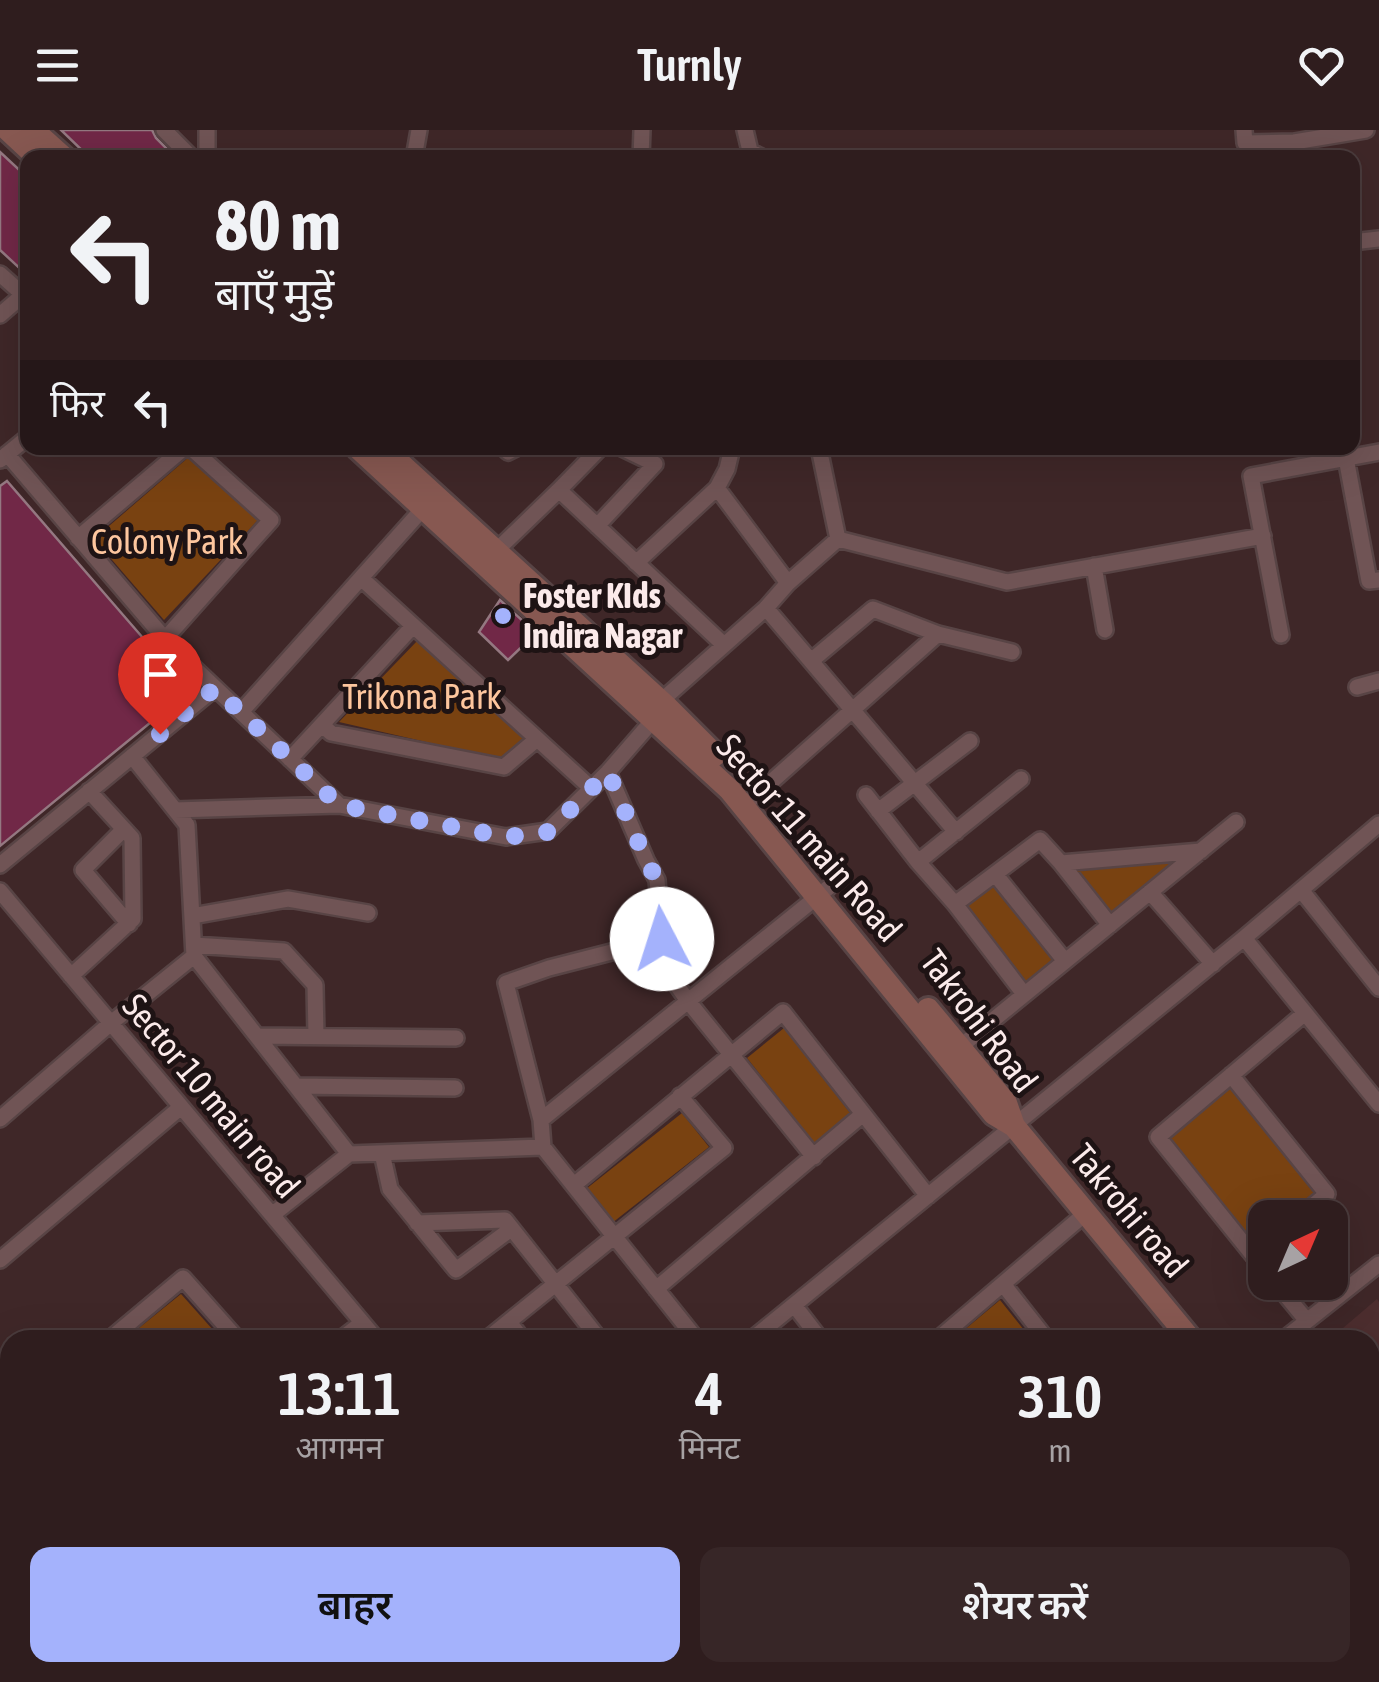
<!DOCTYPE html>
<html lang="hi">
<head>
<meta charset="utf-8">
<style>
  body { margin:0; font-family:"Asap Condensed","Noto Sans Devanagari",sans-serif; background:#372627; color:#f1f3f6; height:100vh; display:flex; flex-direction:column; font-size:38px; white-space:nowrap }
  * { box-sizing:border-box; margin:0 }
  p { font-size:32px; color:#a7a2a4 }
  .icon { flex:none; width:55px; height:55px; fill:none; stroke:currentColor; stroke-width:2; stroke-linecap:round; stroke-linejoin:round }
  .map { position:relative; flex:1; overflow:hidden }
  .drawer { position:absolute; left:0px; top:1200px; width:1380px; height:352px; display:flex; flex-direction:column; background:#2f1d1e; border-radius:30px 30px 0 0; box-shadow:0 10px 40px #0002,0 0 0 2px #4a3b3c }
  .drawer>* { flex:none }
  .hud { position:absolute; left:20px; top:20px; width:1340px; height:305px; border-radius:20px; box-shadow:0 10px 40px #0002,0 0 0 2px #4a3b3c; background:#2f1d1e; color:#f1f3f6; overflow:hidden }
  .needle { width:65px; rotate:44deg }
  .buttons { position:absolute; left:1248px; top:1070px; display:grid; gap:20px }
  .buttons a { display:grid; place-items:center; width:100px; height:100px; border-radius:20px; background:#2f1d1e; box-shadow:0 10px 40px #0002,0 0 0 2px #4a3b3c; font-size:50px }
  .pin { position:absolute; display:grid; place-items:center; width:85px; height:85px; color:#fff; margin:-102px -42px; border-radius:50% 50% 50% 0; rotate:-45deg; box-shadow:0 0 10px #0007 }
  .pin .icon { rotate:45deg }
  .me { position:absolute; width:110px; margin:-55px; rotate:355deg; stroke-linejoin:round; filter:drop-shadow(0 0 8px #0008) }
  .turn { display:flex; align-items:center; gap:35px; height:210px; padding:0 30px; font-size:45px }
  .turn .icon { width:130px; height:130px; stroke-width:2.5 }
  .turn b { display:block; font-size:70px; line-height:85px }
  .then { display:flex; align-items:center; height:95px; padding:0 30px; background:#0003; gap:20px; font-size:38px }
  .eta { display:flex; justify-content:space-evenly; align-items:center; height:170px; text-align:center }
  .eta b { font-size:60px; font-weight:600; line-height:70px }
  .primary-button { display:flex; gap:20px; margin-top:auto; padding:20px 30px }
  .primary-button a { flex:1; height:115px; border-radius:20px; background:#a4b2fc; color:#111; font-size:40px; font-weight:600; line-height:115px; text-align:center }
  .primary-button a+a { background:#372627; color:#f1f3f6 }
  header { display:flex; justify-content:space-between; align-items:center; height:130px; padding:0 30px; background:#2f1d1e; font-size:45px; font-weight:600 }
  .map>svg:first-child { display:block }
  .built { fill:#4d2e2f }
  .green { fill:#794211 }
  .building { fill:#712847; stroke:#947881; stroke-width:2.5 }
  .lines { fill:none; stroke-linecap:round; stroke-linejoin:round }
  .street-casing { stroke:#584445; stroke-width:20 }
  .secondary-casing { stroke:#584445; stroke-width:28 }
  .street { stroke:#705455; stroke-width:15 }
  .secondary { stroke:#875851; stroke-width:22 }
  .route { stroke:#a4b2fc; stroke-width:18; stroke-dasharray:0 32.4 }
  .poi-dot { fill:#a4b2fc; stroke:#1e1314; stroke-width:4 }
  .labels { text-anchor:middle; stroke-width:10; stroke-linejoin:round; paint-order:stroke }
  .park-label { font-size:35px; fill:#fdc69e; stroke:#1e1314 }
  .poi-label { font-size:35px; font-weight:bold; fill:#fbeaea; stroke:#1e1314; text-anchor:start }
  .street-label { font-size:35px; fill:#fbeaea; stroke:#1e1314 }
</style>
</head>
<body>
<header><svg class="icon" aria-label="menu" viewBox="0 0 24 24"><path d="M4 6h16M4 12h16M4 18h16"/></svg>Turnly<svg class="icon" aria-label="heart" viewBox="0 0 24 24"><path d="M12 20l-8-8c-3-5 5-10 8-4 3-6 11-1 8 4z"/></svg></header>
<div class="map">
<svg width="1379" height="1552" viewBox="0 0 1379 1552">
  <rect width="100%" height="100%" fill="#3f2728"/>
  <path class="built" d="M1377,1169L1379,1172V1416L1370,1405V1210H1329Z"/>
  <path class="green" d="M190,326L258,390L164,490L94,409Z
    M419,509L525,607L500,629L339,592Z
    M1183,725L1109,787L1067,736Z
    M991,752L1054,829L1022,854L961,775Z
    M784,898L851,984L814,1013L747,928Z
    M1228,955L1319,1062L1287,1087L1265,1088V1106L1254,1114L1167,1007Z
    M682,983L709,1017L612,1093L586,1059Z
    M181,1164L222,1210H124Z
    M1000,1170L1032,1210H960L957,1206Z
    M852,1543H965L953,1552H840Z"/>
  <path class="building" d="M61,0H152L156,8L176,28H90Z
    M0,22L28,48V146L0,120Z
    M7,351L143,508L195,556L0,716V356Z
    M500,470L536,503L508,530L479,502Z"/>
  <g class="lines">
    <defs>
      <path id="street" d="M164,0L192,28
        M745,0L750,21L763,28
        M1244,0L1245,13L1294,12L1366,0
        M207,28V0
        M414,28L419,0
        M641,28L642,0
        M1352,112L1379,109
        M0,144L28,169
        M0,185L23,165
        M504,318L508,322L516,318
        M819,318L838,409
        M7,324L171,516L339,675
        M1346,328L1369,451L1379,450
        M0,330L28,307
        M717,358L727,339L732,318
        M559,360L600,318
        M597,396L655,334L622,318
        M78,408L184,318
        M496,421L559,360L724,515
        M636,433L717,358L788,453L766,478
        M1094,436L1105,500
        M361,448L591,658
        M788,453L838,409L1007,452L1263,406
        M1281,505L1251,346L1379,322
        M165,509L271,390L191,318
        M811,531L873,479L938,504L1012,522
        M1357,557L1379,551
        M241,582L428,373
        M322,595L331,603L504,637L537,609
        M132,626L187,695L194,826L349,1024
        M290,629L413,496
        M608,642L646,730L657,750L664,837L688,871L814,1027
        M866,665L918,732
        M753,668L938,504
        M175,680L339,675L506,707L548,701L608,642L654,589L661,571L766,478L956,702
        M878,681L970,611
        M124,699L83,740L129,794
        M0,735L215,558
        M995,744L1065,831
        M1301,760L1379,858
        M0,761L377,1210
        M1150,762L1213,834
        M955,774L918,732L1021,649
        M192,786L288,769L368,783
        M1110,795L1061,733L1201,721
        M1244,808L1379,974
        M194,815L284,821L315,855L316,907
        M71,846L133,789L132,708L89,661
        M1024,864L955,774L1040,710L1061,733
        M257,906L456,908
        M960,917L1236,692
        M1231,945L1327,1064L1298,1088
        M296,956L455,958
        M0,989L111,893L194,826
        M541,990L506,853L549,838L662,809
        M543,1017L541,990L828,758
        M382,1023L390,1059L456,1140L511,1099
        M574,1055L783,882L928,1066
        M272,1085L349,1024L543,1017L697,1210
        M417,1093L505,1090L596,1205L590,1210
        M1265,1114L1252,1124L1158,1007L1305,883
        M1252,1124L1265,1140
        M0,1130L181,977
        M1275,1152L1307,1191
        M1003,1154L1047,1210
        M656,1159L863,984
        M794,1175L821,1210
        M509,1192L523,1210
        M109,1210L183,1148L238,1210
        M340,1210L362,1193
        M486,1210L724,1018L680,966
        M751,1210L1244,808L1379,694
        M937,1210L1086,1083
        M1283,1210L1379,1134
        M0,1376L10,1387
        M140,1542L148,1552
        M279,1542L287,1552
        M655,1542L663,1552
        M1076,1542L1083,1552
        M331,1552L343,1542
        M449,1552L461,1542
        M566,1552H568
        M828,1552L841,1542
        M964,1552L976,1542
        M1124,1552L1136,1542"/>
      <path id="secondary" d="M8,0L38,28
        M33,0L64,28
        M358,318L730,660L994,984L1014,996L1191,1210
        M383,318L668,578L715,625
        M928,879L1006,973L1014,996
        M1370,1424L1379,1435"/>
    </defs>
    <use href="#street" class="street-casing"/>
    <use href="#secondary" class="secondary-casing"/>
    <use href="#street" class="street"/>
    <use href="#secondary" class="secondary"/>
  </g>
  <g class="lines">
    <path class="route" d="M160,604L215,558L339,675L506,707L548,702L608,642L646,730L657,750L662,809"/>
  </g>
  <circle class="poi-dot" cx="503" cy="486" r="10"/>
  <g class="labels">
    <g class="park-label">
      <text x="167" y="424">Colony Park</text>
      <text x="422" y="579">Trikona Park</text>
    </g>
    <g class="poi-label">
      <text x="523" y="478">Foster KIds<tspan x="523" dy="40">Indira Nagar</tspan></text>
    </g>
    <g class="street-label">
      <text transform="translate(809 708) rotate(49)" y="12">Sector 11 main Road</text>
      <text transform="translate(979 891) rotate(53)" y="12">Takrohi Road</text>
      <text transform="translate(211 966) rotate(50)" y="12">Sector 10 main road</text>
      <text transform="translate(1129 1081) rotate(50)" y="12">Takrohi road</text>
    </g>
  </g>
</svg>
<div class="buttons">
<a><svg class="needle" viewBox="-14 -14 28 28"><path d="M0-13l5 13h-10z" fill="#e53935"/><path d="M0 13l5-13h-10z" fill="#a7a2a4"/></svg></a>
</div>
<div class="pin" style="left:160px;top:604px;background:#d93025"><svg class="icon" aria-label="arrive" viewBox="0 0 24 24"><path d="M6 21V4h12l-3 4 3 4H6"/></svg></div>
<svg class="me" style="left:662px;top:809px" viewBox="-20 -20 40 40"><circle r="19" fill="#fff"/><path d="M0-13L10 11 0 6-10 11z" fill="#a4b2fc"/></svg>
<div class="hud">
<div class="turn"><svg class="icon" aria-label="left" viewBox="0 0 24 24"><path d="M17 20v-9H6M10 6l-5 5 5 5"/></svg><div><b>80 m</b>बाएँ मुड़ें</div></div>
<div class="then">फिर<svg class="icon" aria-label="left" viewBox="0 0 24 24"><path d="M17 20v-9H6M10 6l-5 5 5 5"/></svg></div>
</div>
<section class="drawer">
<div class="eta">
<div><b>13:11</b><p>आगमन</p></div>
<div><b>4</b><p>मिनट</p></div>
<div><b>310</b><p>m</p></div>
</div>
<div class="primary-button"><a>बाहर</a><a>शेयर करें</a></div>
</section>
</div>
</body>
</html>
